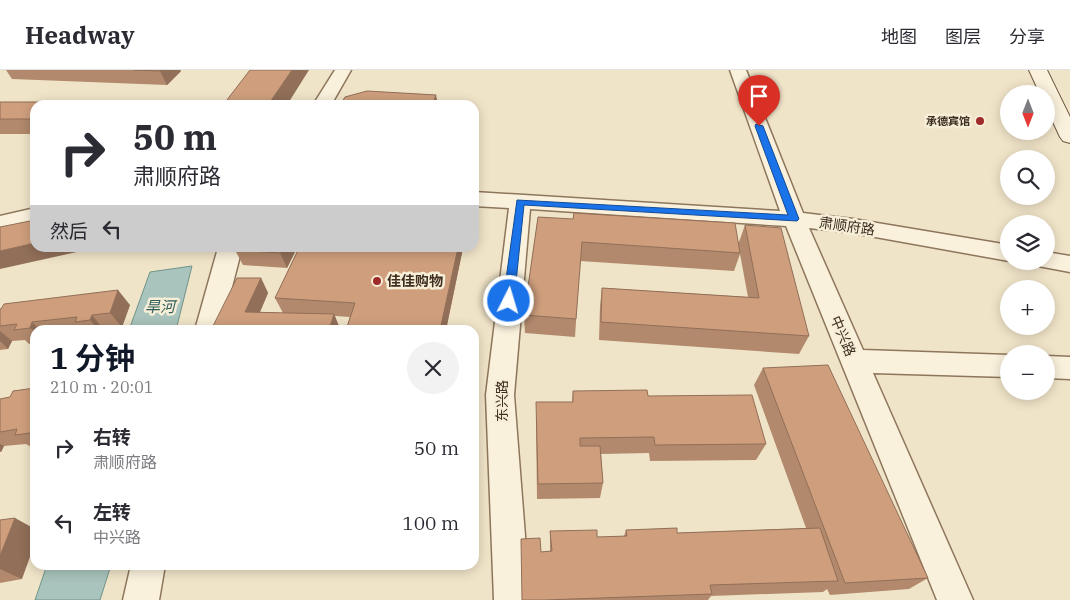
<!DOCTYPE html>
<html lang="zh">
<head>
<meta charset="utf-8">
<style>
  body { margin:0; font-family:"IBM Plex Serif","Noto Sans SC",serif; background:#f2f2f3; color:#2b2b33; height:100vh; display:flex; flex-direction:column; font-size:19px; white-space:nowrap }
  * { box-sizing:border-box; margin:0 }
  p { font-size:16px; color:#7c7c81 }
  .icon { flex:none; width:28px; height:28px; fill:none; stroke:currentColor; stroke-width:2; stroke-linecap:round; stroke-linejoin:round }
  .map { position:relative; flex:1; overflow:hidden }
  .panel { position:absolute; left:30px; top:255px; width:449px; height:245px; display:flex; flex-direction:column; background:#fff; border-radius:15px; box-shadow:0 2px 12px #0003 }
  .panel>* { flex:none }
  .banner { position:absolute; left:30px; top:30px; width:449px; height:152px; border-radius:15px; box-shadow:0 2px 12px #0003; background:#fff; color:#2b2b33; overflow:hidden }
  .needle { width:32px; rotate:180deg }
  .buttons { position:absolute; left:1000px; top:15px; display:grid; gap:10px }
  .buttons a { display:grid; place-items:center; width:55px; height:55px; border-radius:50%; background:#fff; box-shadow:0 2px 12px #0003; font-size:25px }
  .pin { position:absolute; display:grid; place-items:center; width:42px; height:42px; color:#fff; margin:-51px -21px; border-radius:50% 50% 50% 0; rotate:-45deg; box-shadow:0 0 5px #0007 }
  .pin .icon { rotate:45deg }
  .me { position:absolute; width:55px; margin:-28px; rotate:5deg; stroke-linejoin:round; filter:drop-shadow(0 0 4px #0008) }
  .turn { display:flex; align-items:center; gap:18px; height:105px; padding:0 20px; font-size:22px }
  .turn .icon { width:65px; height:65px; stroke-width:2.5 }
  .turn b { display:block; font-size:35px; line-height:42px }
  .then { display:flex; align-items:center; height:48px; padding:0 20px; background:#0003; gap:10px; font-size:19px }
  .round { display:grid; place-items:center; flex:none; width:52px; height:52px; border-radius:26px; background:#f2f2f3 }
  .head { display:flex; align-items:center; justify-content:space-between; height:85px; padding:0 20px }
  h1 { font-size:30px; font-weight:700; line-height:38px; color:#111827 }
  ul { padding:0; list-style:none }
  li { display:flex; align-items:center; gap:15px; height:75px; padding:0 20px }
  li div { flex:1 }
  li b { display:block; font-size:19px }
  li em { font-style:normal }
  header { display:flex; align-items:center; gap:30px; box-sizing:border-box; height:70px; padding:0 25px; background:#fff; border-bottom:1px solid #e1e1e2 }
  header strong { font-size:24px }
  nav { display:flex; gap:28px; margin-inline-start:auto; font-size:18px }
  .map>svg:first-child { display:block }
  .water { fill:#a9c4bc; stroke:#6f938a }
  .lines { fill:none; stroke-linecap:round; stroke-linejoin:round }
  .minor-casing { stroke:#8d765c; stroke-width:3 }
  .secondary-casing { stroke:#6f573f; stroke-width:2 }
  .minor { fill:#faf1dc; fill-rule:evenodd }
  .secondary { fill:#faf1dc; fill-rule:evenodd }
  .wall { fill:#b2896c }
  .shaded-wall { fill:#916f58 }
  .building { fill:#cf9f7d; stroke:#916f58 }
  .route { fill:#1a73e8; stroke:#114b97 }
  .poi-dot { fill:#9e2a2b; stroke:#f7eed8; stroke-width:2 }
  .labels { text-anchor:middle; stroke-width:5; stroke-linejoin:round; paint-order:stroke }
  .far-poi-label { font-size:11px; font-weight:bold; fill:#3d2e20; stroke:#f7eed8; text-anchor:end }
  .street-label { font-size:14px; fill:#3d2e20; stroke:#f7eed8 }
  .poi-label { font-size:14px; font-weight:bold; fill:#3d2e20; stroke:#f7eed8; text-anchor:start }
  .water-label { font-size:15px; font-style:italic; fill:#2f5d5a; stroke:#f7eed8 }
</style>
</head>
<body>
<header>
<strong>Headway</strong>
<nav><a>地图</a><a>图层</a><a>分享</a></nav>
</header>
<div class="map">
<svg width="1070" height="530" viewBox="0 0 1070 530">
  <rect width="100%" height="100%" fill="#f0e4c8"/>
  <path class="water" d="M192,196L176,260H129L150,202Z
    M47,495H111L100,530H35Z"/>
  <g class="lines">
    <defs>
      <path id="minor" d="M335,0H351L331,35H313Z
        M730,0H746L803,143L853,149L1009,175V191L853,163L809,158L863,280L1009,285V307L873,303L973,530H937L786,156L530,139L514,325L530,530H494L486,325L509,138L474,136V122L780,141Z
        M35,138V152L0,160V146Z
        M218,178H242L221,260H195Z
        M1046,182L1070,186V202L1038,196L1035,191H1046Z
        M1046,286L1070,287V309L1046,308Z
        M131,495H165L159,530H123Z"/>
      <path id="secondary" d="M1029,0H1047L1070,47V73L1063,71L1060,67L1046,37V24H1040Z"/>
    </defs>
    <use href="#minor" class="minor-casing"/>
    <use href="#secondary" class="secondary-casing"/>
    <use href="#minor" class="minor"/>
    <use href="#secondary" class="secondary"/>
  </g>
  <path class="wall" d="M6,0H180L181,1L167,15L12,9Z
    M0,32L35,35V64H0Z
    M538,147L739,172L745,155L809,266L799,284L599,270L600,236L602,218L748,227L740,184L734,201L580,191L575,267L525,263L524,245Z
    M297,178L287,198L243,195L235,180Z
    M299,178H463L446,260H346L350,247L335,246L340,259L211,260L261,208L268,223L260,242L283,243L275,228Z
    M130,235L122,257L104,260H35V273L29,274L25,270L12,271L8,279L0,280V239Z
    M763,298L928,508L909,519L830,525L827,519L823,522L711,526L708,530H522L541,482L550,481V461L597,467L624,466L626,460L677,463L806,458L754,315Z
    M35,318V378H33L26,374L4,376L1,382H0V329L10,327Z
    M573,321L648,326L766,374L756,390L650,391L649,383L601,384L603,413L600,428L537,429L536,349L572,332Z
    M0,450L22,509L0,513Z"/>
  <path class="shaded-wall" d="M161,0H180L181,1L167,15L160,1Z
    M292,0H309L287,35H268Z
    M436,25L438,35H432Z
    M35,173V178H95L0,199V181Z
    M283,178H297L287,198L280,183Z
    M458,178H463L446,260H440Z
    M261,208L268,223L254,256L245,242Z
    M118,220L130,235L122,257L110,243Z
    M334,244L340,259V260H329Z
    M92,245L104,260H98L90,250Z
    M32,252L40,260H35V262L30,258Z
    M0,261L12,271L8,279L0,271Z
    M32,358L35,360V367L30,363Z
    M0,374L4,376L1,382L0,381Z
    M15,448L35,459V473L22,509L0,499V486Z"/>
  <path class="building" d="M134,0H161L160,1Z
    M250,0H292L268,35H223Z
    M367,21L436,25L432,35H340L345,27Z
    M0,32H84L81,35H35V49H0Z
    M574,143L735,153L740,183L582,172L576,249L524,245L538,147L573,149Z
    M35,150V173L0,181V157Z
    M745,155L781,158L809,266L601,252L602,218L759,228Z
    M235,178H283L280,183L235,180Z
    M299,178H458L440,260H346L355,233L275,228Z
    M237,208H261L245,242L334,244L329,260H211Z
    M118,220L110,243L92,245L90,250L75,252L77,247L32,252L30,258L14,260L17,254L0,256V239H1L4,234Z
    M828,295L928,508L845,513L763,298Z
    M35,318V357L32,358L30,363L15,365L17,359L0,362V329L10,327L13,321Z
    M647,320L648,326L752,325L766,374L655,375L654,367L580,368V376H600L603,413L538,414L536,332H573V321Z
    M15,448L0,486V450Z
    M677,458V463L820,458L838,511L710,515L712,524L544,530H522L521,469L540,468L541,482L552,481L550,461L597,460V467L627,466L626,460Z"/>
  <path class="route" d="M756,54L763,56L799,149L797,151L524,135L514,231L509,235L505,234L503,231L517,130L788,145L755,56Z"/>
  <g class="poi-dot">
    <circle cx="980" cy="51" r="5"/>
    <circle cx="377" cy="211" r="5"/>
  </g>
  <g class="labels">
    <g class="far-poi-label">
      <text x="970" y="55">承德宾馆</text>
    </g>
    <g class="street-label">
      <text transform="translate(847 156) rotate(8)" y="5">肃顺府路</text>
      <text transform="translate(843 266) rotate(67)" y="5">中兴路</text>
      <text transform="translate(502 331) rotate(-90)" y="5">东兴路</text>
    </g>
    <g class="poi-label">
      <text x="387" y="216">佳佳购物</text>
    </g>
    <g class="water-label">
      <text x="160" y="242">旱河</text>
    </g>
  </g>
</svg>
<div class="buttons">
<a><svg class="needle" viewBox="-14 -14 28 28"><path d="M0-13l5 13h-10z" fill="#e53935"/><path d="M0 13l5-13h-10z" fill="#7c7c81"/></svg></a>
<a><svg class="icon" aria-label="search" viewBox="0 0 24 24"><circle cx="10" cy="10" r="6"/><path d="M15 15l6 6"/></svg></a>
<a><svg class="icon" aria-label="layers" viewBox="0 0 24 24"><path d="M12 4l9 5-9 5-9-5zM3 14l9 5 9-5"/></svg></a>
<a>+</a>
<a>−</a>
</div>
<div class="pin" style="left:759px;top:56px;background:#d93025"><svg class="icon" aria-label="arrive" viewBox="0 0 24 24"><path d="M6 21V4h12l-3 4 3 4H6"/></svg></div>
<svg class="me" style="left:509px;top:231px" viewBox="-20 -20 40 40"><circle r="17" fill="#1a73e8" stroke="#fff" stroke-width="3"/><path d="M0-11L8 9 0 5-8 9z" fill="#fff"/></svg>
<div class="banner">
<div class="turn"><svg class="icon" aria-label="right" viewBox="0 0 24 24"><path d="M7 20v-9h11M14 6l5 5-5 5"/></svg><div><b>50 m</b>肃顺府路</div></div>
<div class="then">然后<svg class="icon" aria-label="left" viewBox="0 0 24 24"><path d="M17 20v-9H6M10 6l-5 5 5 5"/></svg></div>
</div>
<section class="panel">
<div class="head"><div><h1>1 分钟</h1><p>210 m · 20:01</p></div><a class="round"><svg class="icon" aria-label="close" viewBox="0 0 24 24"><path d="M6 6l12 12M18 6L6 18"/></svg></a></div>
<ul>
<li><svg class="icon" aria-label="right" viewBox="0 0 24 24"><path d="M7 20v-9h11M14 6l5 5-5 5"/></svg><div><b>右转</b><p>肃顺府路</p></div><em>50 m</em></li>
<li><svg class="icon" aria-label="left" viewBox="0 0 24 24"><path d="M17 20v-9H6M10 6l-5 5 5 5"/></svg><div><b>左转</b><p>中兴路</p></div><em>100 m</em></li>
</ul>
</section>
</div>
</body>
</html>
